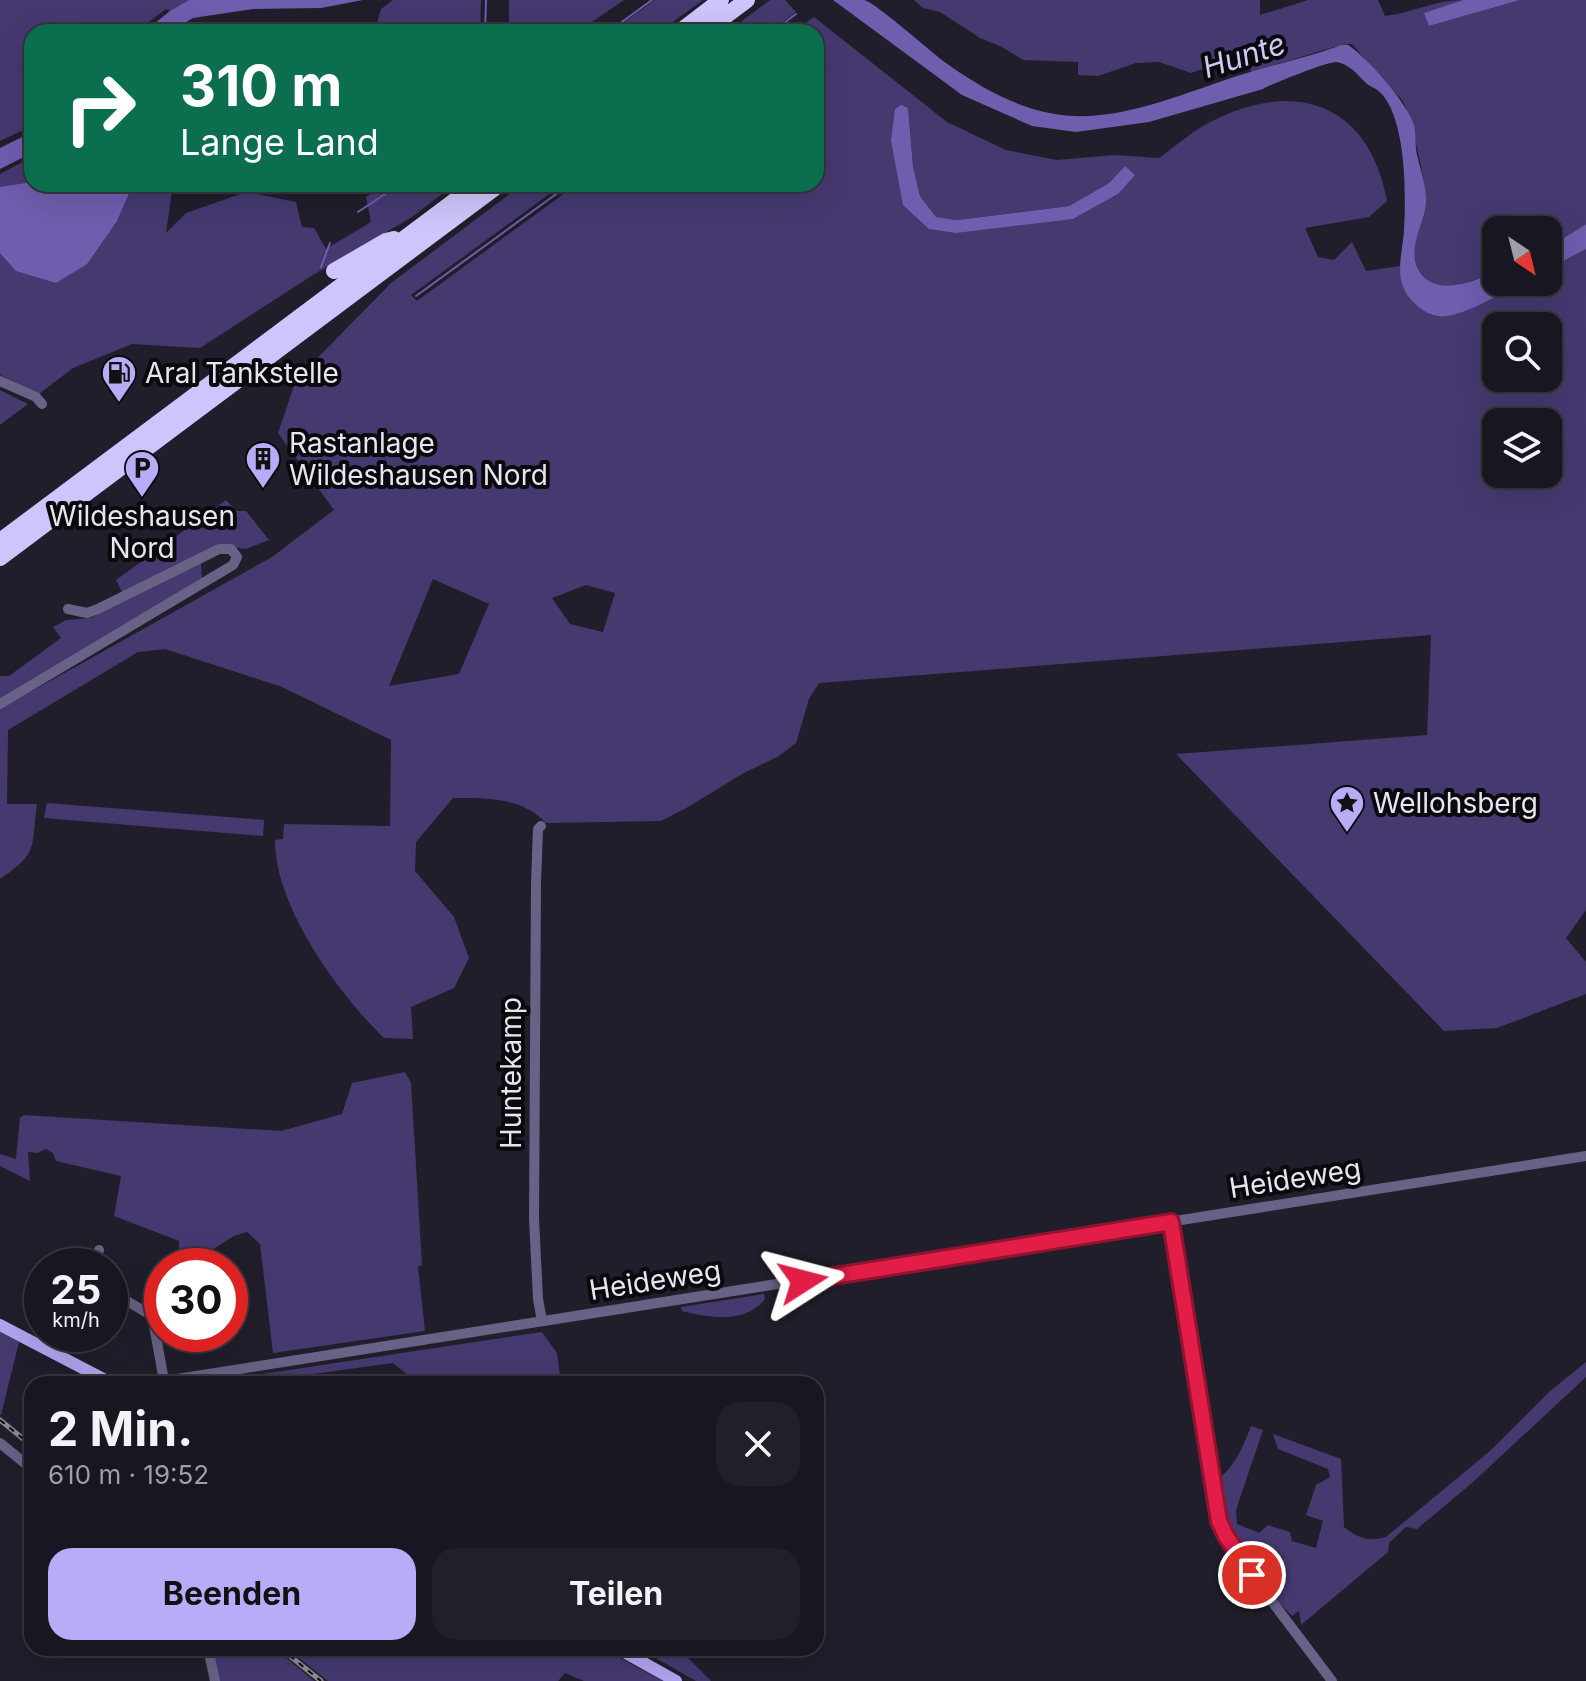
<!DOCTYPE html>
<html lang="de">
<head>
<meta charset="utf-8">
<style>
  body { margin:0; font-family:Inter,sans-serif; background:#211f29; color:#f1f3f6; height:100vh; display:flex; flex-direction:column; font-size:30px; white-space:nowrap }
  * { box-sizing:border-box; margin:0 }
  p { font-size:26px; color:#9f9fa5 }
  .icon { flex:none; width:44px; height:44px; fill:none; stroke:currentColor; stroke-width:2; stroke-linecap:round; stroke-linejoin:round }
  .map { position:relative; flex:1; overflow:hidden }
  .panel { position:absolute; left:24px; top:1376px; width:800px; height:280px; display:flex; flex-direction:column; background:#181620; border-radius:24px; box-shadow:0 8px 32px #0002,0 0 0 2px #36353e }
  .panel>* { flex:none }
  .banner { position:absolute; left:24px; top:24px; width:800px; height:168px; border-radius:24px; box-shadow:0 8px 32px #0002,0 0 0 2px #36353e; background:#0b6e4f; color:#fff; overflow:hidden }
  .needle { width:52px; rotate:145deg }
  .tools { position:absolute; left:1482px; top:216px; display:grid; gap:16px }
  .tools a { display:grid; place-items:center; width:80px; height:80px; border-radius:16px; background:#181620; box-shadow:0 8px 32px #0002,0 0 0 2px #36353e; font-size:40px }
  .speed { position:absolute; left:24px; top:1248px; display:flex; gap:16px; font-size:40px; font-weight:700; text-align:center }
  .speed>* { display:grid; place-content:center; width:104px; height:104px; border-radius:50%; background:#181620; box-shadow:0 8px 32px #0002,0 0 0 2px #36353e; line-height:1 }
  .speed small { font-size:20px; font-weight:400 }
  .speed .limit { border:12px solid #d22; background:#fff; color:#111 }
  .pin { position:absolute; display:grid; place-items:center; width:68px; height:68px; color:#fff; margin:-34px; border:4px solid #fff; border-radius:50%; box-shadow:0 2px 8px #0007 }
  .me { position:absolute; width:88px; margin:-44px; rotate:81deg; stroke-linejoin:round; filter:drop-shadow(0 0 6px #0008) }
  .turn { display:flex; align-items:center; gap:28px; height:168px; padding:0 24px; font-size:36px }
  .turn .icon { width:104px; height:104px; stroke-width:2.5 }
  .turn b { display:block; font-size:56px; line-height:68px }
  .round { display:grid; place-items:center; flex:none; width:84px; height:84px; border-radius:24px; background:#211f29 }
  .summary { display:flex; align-items:center; justify-content:space-between; height:136px; padding:0 24px }
  h1 { font-size:48px; font-weight:700; line-height:60px }
  .primary-button { display:flex; gap:16px; margin-top:auto; padding:16px 24px }
  .primary-button a { flex:1; height:92px; border-radius:24px; background:#b8abf7; color:#111; font-size:32px; font-weight:700; line-height:92px; text-align:center }
  .primary-button a+a { background:#211f29; color:#f1f3f6 }
  .map>svg:first-child { display:block }
  .built { fill:#292638 }
  .green { fill:#453970; fill-rule:evenodd }
  .water { fill:#6f5dae }
  .lines { fill:none; stroke-linecap:round; stroke-linejoin:round }
  .stream { stroke:#6f5dae; stroke-width:2 }
  .minor { stroke:#686286; stroke-width:10 }
  .major { stroke:#b1a4ef; stroke-width:12 }
  .highway { stroke:#cdc5fb; stroke-width:16 }
  .rail-casing { stroke:#8d8b95; stroke-width:5 }
  .rail { stroke:#09090e; stroke-width:2; stroke-dasharray:6; stroke-linecap:butt }
  .route-casing { stroke:#92132f; stroke-width:20 }
  .route { stroke:#e11d48; stroke-width:14 }
  .labels { text-anchor:middle; stroke-width:8; stroke-linejoin:round; paint-order:stroke }
  .poi-label { font-size:28px; fill:#e7e5ee; stroke:#09090e; text-anchor:start }
  .street-label { font-size:28px; fill:#e7e5ee; stroke:#09090e }
  .water-label { font-size:30px; font-style:italic; fill:#d0c9f6; stroke:#09090e }
</style>
</head>
<body>
<div class="map">
<svg width="1586" height="1681" viewBox="0 0 1586 1681">
  <rect width="100%" height="100%" fill="#201e2a"/>
  <path class="built" d="M274,1648H287L328,1681H314Z"/>
  <path class="green" d="M0,0H189L170,11L166,9L135,32H32V126L0,141Z
    M393,0H481L480,32L388,31L377,23L381,9Z
    M509,0H624L577,32H509Z
    M655,0H703L659,32H610Z
    M770,0H785L796,12L769,32H727Z
    M914,0H1260V15L1308,0H1378L1385,16C1412,13 1435,0 1463,0L1425,13L1429,26L1520,0H1586V224L1548,248V230H1496V271C1473,281 1435,300 1419,270C1407,248 1423,227 1426,205C1428,188 1411,119 1404,103C1400,96 1392,91 1387,85C1375,72 1363,56 1352,44L1341,45L1251,72L1249,64L1239,57L1191,73L1159,62L1136,63L1098,76L1078,75V62L1023,60L1002,47L980,38L940,12L923,8Z
    M814,17L947,122L1006,150L1057,160L1114,155L1159,158C1176,146 1192,131 1210,122C1295,78 1369,103 1387,201L1369,217L1305,228L1318,257L1334,260L1352,242L1366,271L1400,266L1403,288L1457,314L1522,282H1548V269L1586,249V910L1566,938L1586,962V994L1497,1028L1444,1031L1176,754L1427,735L1431,635L819,683L809,699L796,743L779,756L742,774L688,807L661,821L546,823C521,797 487,798 453,798L416,842L415,871L454,917L469,958L454,988L411,1007L413,1039L384,1038C338,993 275,907 275,840L283,839L284,824L390,826L391,740L282,687L165,649L138,652L8,730L7,804H37C31,848 39,853 0,879V709L272,557L334,510L278,433L296,380L391,283L523,184H563L411,295L417,301L577,184H721L732,192V184H816V32H793ZM908,108L913,166L920,196L936,217L957,220L1069,206L1109,183L1125,166L1118,194L1073,219L929,229L895,109ZM1496,326H1548V378H1496ZM1496,422H1548V474H1496ZM433,579L489,604L459,674L389,686ZM586,585L615,593L603,632L570,624L552,598Z
    M32,157V184H173L166,233L186,213L246,192L296,202L302,227L314,228L326,249L371,222L366,197L387,184H455L412,217L313,275L200,348L132,344L73,368L39,394L0,375V174Z
    M271,184H351C327,199 296,192 271,184Z
    M0,390L28,404L0,425Z
    M226,500L236,511H246L269,540L246,549L226,546L122,592L116,580Z
    M201,563L202,578L0,699V676H9L61,638L53,627L66,620L91,618Z
    M47,803L264,820L263,836L44,818Z
    M405,1072L411,1083L422,1265L418,1267L425,1331L273,1353L260,1244L247,1232L234,1236L199,1258L179,1260V1241L114,1216L121,1176L56,1161L53,1153L46,1149L37,1153L28,1152L30,1181L0,1166V1154L16,1159L20,1118L24,1115L281,1131L342,1114L352,1083Z
    M764,1294L765,1299C745,1324 710,1318 682,1311L681,1307Z
    M0,1332L19,1342L1,1415H0Z
    M542,1332L557,1353L561,1384H419L393,1363L284,1378L265,1384H195Z
    M1586,1362V1377L1472,1483L1417,1529L1406,1527L1389,1543L1388,1552L1301,1625L1299,1611L1292,1616L1266,1589L1252,1563L1222,1524L1216,1481C1235,1467 1243,1447 1251,1426L1263,1430L1236,1510L1237,1524L1259,1533L1268,1525L1290,1532L1292,1541L1316,1548L1323,1521L1306,1515L1316,1485L1330,1477L1328,1469L1278,1449L1273,1434L1341,1459L1344,1527C1358,1538 1368,1542 1386,1537L1490,1451L1550,1391Z
    M211,1648H274L314,1681H218Z
    M287,1648H601L663,1681H584L565,1673L558,1681H328Z
    M638,1648H684L687,1657L711,1681H696Z"/>
  <path class="water" d="M189,0H363L321,8L253,9L193,18L170,32H144L170,11Z
    M833,0C843,0 855,0 864,0C875,2 931,52 946,63C1061,145 1114,118 1237,76C1271,65 1307,58 1341,45H1348C1366,56 1408,104 1414,125C1416,134 1415,145 1417,155C1421,172 1427,187 1426,204C1424,224 1410,243 1416,264C1429,300 1472,283 1496,271V282H1522C1503,292 1459,320 1438,316C1423,314 1406,298 1402,284C1397,266 1403,248 1404,230C1406,197 1407,110 1376,89C1373,87 1369,86 1366,83C1358,75 1349,64 1337,62C1329,61 1271,84 1263,89L1149,122L1076,132L1032,126L962,95Z
    M1463,0H1520L1429,26L1424,13Z
    M901,105L908,108L913,166L920,196L936,217L957,220L1069,206L1109,183L1125,166L1135,175L1118,194L1073,219L956,233L929,229L903,205L891,141L895,109Z
    M32,132V153L0,169V148Z
    M32,182V184H133L117,221L87,264L56,283L16,271L0,253V187Z
    M1586,224V249L1548,269V248Z"/>
  <g class="lines">
    <path class="stream" d="M485,32L486,0
      M608,32L652,0
      M772,32L796,14
      M358,212L400,184
      M321,267L330,243
      M416,296L570,184"/>
    <path class="minor" d="M0,381L36,397L42,404
      M0,704L233,565L237,557L231,549H219L98,609L87,613L68,609
      M541,826L538,829L536,883L534,1219L538,1299L542,1321
      M1171,1222L1219,1521L1226,1536L1252,1575L1332,1681
      M93,1266L99,1250
      M110,1291L149,1314L154,1325L164,1381
      M158,1384L164,1381L1586,1156
      M0,1443L32,1469
      M208,1648L215,1681"/>
    <path class="major" d="M0,1325L113,1384
      M617,1648L676,1681"/>
    <path class="highway" d="M679,32L721,0
      M704,32L747,0
      M334,271L386,241L394,239
      M0,541L477,184
      M0,558L500,184"/>
    <defs>
      <path id="rail" d="M0,1420L32,1446
        M280,1648L321,1681"/>
    </defs>
    <use href="#rail" class="rail-casing"/>
    <use href="#rail" class="rail"/>
  </g>
  <g class="lines">
    <defs>
      <path id="route" d="M803,1281L1171,1222L1219,1521L1226,1536L1252,1575"/>
    </defs>
    <use href="#route" class="route-casing"/>
    <use href="#route" class="route"/>
  </g>
  <defs>
    <symbol id="fuel-pin" viewBox="-11 -11 22 30"><path d="M0 17L-7.5 6A9.5 9.5 0 1 1 7.5 6Z" fill="#b8abf7" stroke="#09090e"/><path d="M-5.5-6h7V0h2V4h1.3V-2.5L3-4.5l.8-.8L6-3V5H2.5V1h-1V6h-7ZM-4.2-4.7v3.2H.2V-4.7Z" fill="#111"/></symbol>
    <symbol id="building-pin" viewBox="-11 -11 22 30"><path d="M0 17L-7.5 6A9.5 9.5 0 1 1 7.5 6Z" fill="#b8abf7" stroke="#09090e"/><path d="M-4-6H4V6H1V3H-1V6H-4ZM-2.5-4.3h1.7v1.8h-1.7ZM.8-4.3h1.7v1.8H.8ZM-2.5-1h1.7V.8h-1.7ZM.8-1h1.7V.8H.8Z" fill="#111"/></symbol>
    <symbol id="parking-pin" viewBox="-11 -11 22 30"><path d="M0 17L-7.5 6A9.5 9.5 0 1 1 7.5 6Z" fill="#b8abf7" stroke="#09090e"/><path d="M-3.5-5.5H1a3.5 3.5 0 0 1 0 7H-1V5.5H-3.5ZM-1-3.4V-.6H.8a1.4 1.4 0 0 0 0-2.8Z" fill="#111"/></symbol>
    <symbol id="sight-pin" viewBox="-11 -11 22 30"><path d="M0 17L-7.5 6A9.5 9.5 0 1 1 7.5 6Z" fill="#b8abf7" stroke="#09090e"/><path d="M0-6L1.8-2.2L6-1.7L2.9 1.2L3.7 5.4L0 3.3L-3.7 5.4L-2.9 1.2L-6-1.7L-1.8-2.2Z" fill="#111"/></symbol>
  </defs>
  <g fill-rule="evenodd">
    <use href="#fuel-pin" x="99" y="353" width="40" height="54"/>
    <use href="#building-pin" x="243" y="439" width="40" height="54"/>
    <use href="#parking-pin" x="122" y="448" width="40" height="54"/>
    <use href="#sight-pin" x="1327" y="783" width="40" height="54"/>
  </g>
  <g class="labels">
    <g class="poi-label">
      <text x="145" y="383">Aral Tankstelle</text>
      <text x="289" y="453">Rastanlage<tspan x="289" dy="32">Wildeshausen Nord</tspan></text>
      <text x="142" y="526" text-anchor="middle">Wildeshausen<tspan x="142" dy="32">Nord</tspan></text>
      <text x="1373" y="813">Wellohsberg</text>
    </g>
    <g class="street-label">
      <text transform="translate(511 1073) rotate(-90)" y="10">Huntekamp</text>
      <text transform="translate(1295 1178) rotate(-9)" y="10">Heideweg</text>
      <text transform="translate(655 1280) rotate(-9)" y="10">Heideweg</text>
    </g>
    <g class="water-label">
      <text transform="translate(1244 56) rotate(-18)" y="10">Hunte</text>
    </g>
  </g>
</svg>
<div class="tools">
<a><svg class="needle" viewBox="-14 -14 28 28"><path d="M0-13l5 13h-10z" fill="#e53935"/><path d="M0 13l5-13h-10z" fill="#9f9fa5"/></svg></a>
<a><svg class="icon" aria-label="search" viewBox="0 0 24 24"><circle cx="10" cy="10" r="6"/><path d="M15 15l6 6"/></svg></a>
<a><svg class="icon" aria-label="layers" viewBox="0 0 24 24"><path d="M12 4l9 5-9 5-9-5zM3 14l9 5 9-5"/></svg></a>
</div>
<div class="speed"><div>25<small>km/h</small></div><div class="limit">30</div></div>
<div class="pin" style="left:1252px;top:1575px;background:#d93025"><svg class="icon" aria-label="arrive" viewBox="0 0 24 24"><path d="M6 21V4h12l-3 4 3 4H6"/></svg></div>
<svg class="me" style="left:803px;top:1281px" viewBox="-20 -20 40 40"><path d="M0-17L14 15 0 8-14 15z" fill="#e11d48" stroke="#fff" stroke-width="4"/></svg>
<div class="banner">
<div class="turn"><svg class="icon" aria-label="right" viewBox="0 0 24 24"><path d="M7 20v-9h11M14 6l5 5-5 5"/></svg><div><b>310 m</b>Lange Land</div></div>
</div>
<section class="panel">
<div class="summary"><div><h1>2 Min.</h1><p>610 m · 19:52</p></div><a class="round"><svg class="icon" aria-label="close" viewBox="0 0 24 24"><path d="M6 6l12 12M18 6L6 18"/></svg></a></div>
<div class="primary-button"><a>Beenden</a><a>Teilen</a></div>
</section>
</div>
</body>
</html>
